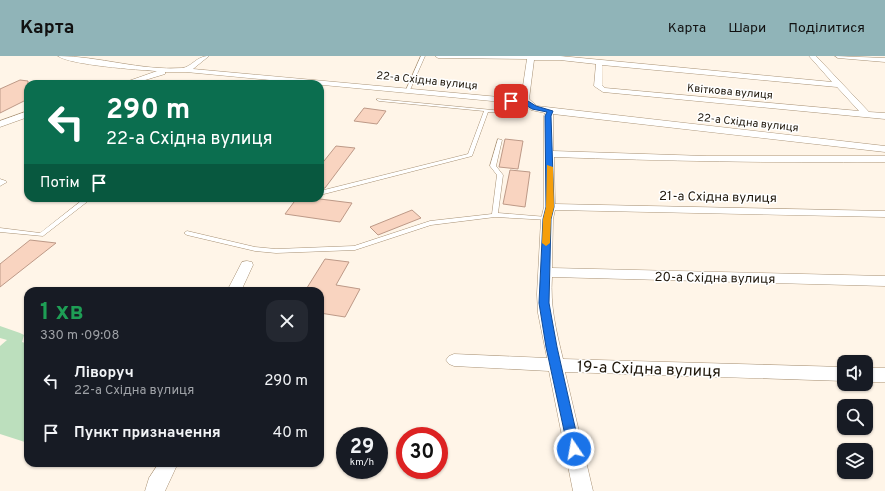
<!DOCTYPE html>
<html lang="uk">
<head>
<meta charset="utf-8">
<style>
  body { margin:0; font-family:Overpass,sans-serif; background:#242831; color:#f1f3f6; height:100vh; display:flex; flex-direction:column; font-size:15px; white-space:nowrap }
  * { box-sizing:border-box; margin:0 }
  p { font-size:13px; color:#9ea1a6 }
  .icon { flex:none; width:22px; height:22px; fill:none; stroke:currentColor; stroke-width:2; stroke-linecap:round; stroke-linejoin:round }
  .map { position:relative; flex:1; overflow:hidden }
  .details { position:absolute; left:24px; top:231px; width:300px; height:180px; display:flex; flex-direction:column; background:#171b24; border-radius:12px; box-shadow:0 1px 3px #0004 }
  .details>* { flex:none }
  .hud { position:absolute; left:24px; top:24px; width:300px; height:122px; border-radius:12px; box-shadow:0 1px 3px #0004; background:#0b6e4f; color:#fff; overflow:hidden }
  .fabs { position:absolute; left:837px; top:299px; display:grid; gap:8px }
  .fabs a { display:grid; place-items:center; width:36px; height:36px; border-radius:8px; background:#171b24; box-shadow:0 1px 3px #0004; font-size:20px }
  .speed { position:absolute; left:336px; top:371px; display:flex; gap:8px; font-size:20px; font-weight:700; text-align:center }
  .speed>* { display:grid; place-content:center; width:52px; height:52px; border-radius:50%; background:#171b24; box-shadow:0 1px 3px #0004; line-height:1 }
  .speed small { font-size:10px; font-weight:400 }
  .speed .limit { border:6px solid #d22; background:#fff; color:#111 }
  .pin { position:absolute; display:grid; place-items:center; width:34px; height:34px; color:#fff; margin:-17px; border-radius:8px; box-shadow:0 2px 6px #0006 }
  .me { position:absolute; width:44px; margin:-22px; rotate:348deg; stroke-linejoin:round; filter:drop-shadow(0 0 3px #0008) }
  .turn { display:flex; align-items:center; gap:14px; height:84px; padding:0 16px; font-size:18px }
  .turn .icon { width:52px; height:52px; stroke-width:2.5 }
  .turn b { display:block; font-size:28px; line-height:34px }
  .then { display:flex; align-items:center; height:38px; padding:0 16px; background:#0003; gap:8px; font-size:15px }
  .round { display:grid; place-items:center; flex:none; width:42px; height:42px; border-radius:12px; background:#242831 }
  .head { display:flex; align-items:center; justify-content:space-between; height:68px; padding:0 16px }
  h1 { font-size:24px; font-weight:700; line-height:30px; color:#1e9e55 }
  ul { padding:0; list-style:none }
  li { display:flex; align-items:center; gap:12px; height:52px; padding:0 16px }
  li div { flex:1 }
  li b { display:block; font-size:15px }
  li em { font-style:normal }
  header { display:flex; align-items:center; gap:24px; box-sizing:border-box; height:56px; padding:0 20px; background:#90b4b8; color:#111 }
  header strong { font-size:19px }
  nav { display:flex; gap:22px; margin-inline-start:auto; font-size:14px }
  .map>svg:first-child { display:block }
  .green { fill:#bcdfbd }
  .building { fill:#f9d4c0; stroke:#bd9987 }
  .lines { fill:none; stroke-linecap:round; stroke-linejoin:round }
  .lane-casing { stroke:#a89174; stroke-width:1 }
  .street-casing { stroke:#a89174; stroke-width:1 }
  .lane { fill:#fff; fill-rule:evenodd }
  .street { fill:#fff; fill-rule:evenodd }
  .route { fill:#1a73e8; stroke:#114b97 }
  .slow { fill:#f59e0b }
  .labels { text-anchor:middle; stroke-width:3; stroke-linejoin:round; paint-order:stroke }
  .far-street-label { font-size:11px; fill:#21190d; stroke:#fff }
  .street-label { font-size:13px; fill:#21190d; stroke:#fff }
  .near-street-label { font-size:16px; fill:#21190d; stroke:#fff }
</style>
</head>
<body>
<header>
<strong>Карта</strong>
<nav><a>Карта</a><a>Шари</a><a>Поділитися</a></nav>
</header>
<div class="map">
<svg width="885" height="435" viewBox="0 0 885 435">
  <rect width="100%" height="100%" fill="#fff5e8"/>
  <path class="green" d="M0,270L20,277L24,279L22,286L28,288V387L0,378V290L7,284L0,282Z"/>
  <path class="building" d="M20,24L28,25V43L0,57V33Z
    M364,52L386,55L377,68L354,65Z
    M505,83L523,85L518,113L499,111Z
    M336,90L355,92L325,132L320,133V110Z
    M510,114L530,116L525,151L503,148Z
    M297,142H312L352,147L340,166L285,158Z
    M412,154L421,162L378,179L370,171Z
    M30,184L56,187L0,231V208Z
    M325,203L349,206L336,229L360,233L345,261L320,257V235H305Z"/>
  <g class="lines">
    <defs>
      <path id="lane" d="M421,0H425L410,34L407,35L406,34Z
        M377,43L503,55L530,49L532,50L503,57L488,56L472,100L320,139V135L468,98L484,55L379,45L377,44Z
        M498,83L502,84L496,110L503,119L498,157L547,161L549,162L550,163L549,164L495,161L431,169L355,194L276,197L255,195L187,179L184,177L187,175L255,191L276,193L354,190L430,165L492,158L497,119L490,110Z
        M0,123L6,125L7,126L0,130Z
        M85,142H92L43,180L0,176V172L40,177Z"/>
      <path id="street" d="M58,0C99,0 141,15 182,12C192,11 196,0 209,0L193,13L521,43L527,3L438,2L435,0H560L832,26L809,0H816L869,56L885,57V63L603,36L594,30L596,8L560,4H534L529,43L537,50L885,90V96L553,58V95L706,100H885V106C774,107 664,105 554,101L555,148L885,155V161L555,154L553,163L552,212L885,220V230L552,221C550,250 556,274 563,303L844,311V325L565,316L593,435H573L549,315L454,310L449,308L446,304L449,300L454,298L547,302L538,257L537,238L541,163L544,151V60L545,57L531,54L524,48L186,16H165V18L132,28H120L157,15C139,14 69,9 58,0ZM602,9L837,31L859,55L605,32L602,29Z
        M835,0L885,2V6L838,2Z
        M28,55V61L0,71V65Z
        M247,205L252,206L253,209L241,235H227L242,206Z
        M866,312H885V326H866Z
        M159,407H178L165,435H145L149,422Z"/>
    </defs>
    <use href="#lane" class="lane-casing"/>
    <use href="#street" class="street-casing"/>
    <use href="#lane" class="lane"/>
    <use href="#street" class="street"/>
  </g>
  <path class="route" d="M511,43L528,45L536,50L553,55L551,60L554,151L551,163L549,247L557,291L580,393L578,397L574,399L569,397L568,393L546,291L539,247L543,163L546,151L545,60L547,56L532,53L524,48L509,46L508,45Z"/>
  <path class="slow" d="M547,109L553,111L554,151L551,163L550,187L546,190L542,187L543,163L546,151Z"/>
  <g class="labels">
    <g class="far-street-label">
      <text transform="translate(427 24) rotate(6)" y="4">22-а Східна вулиця</text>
      <text transform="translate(730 35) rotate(5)" y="4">Квіткова вулиця</text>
      <text transform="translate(748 66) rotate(6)" y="4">22-а Східна вулиця</text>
    </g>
    <g class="street-label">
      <text transform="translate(718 140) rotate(1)" y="5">21-а Східна вулиця</text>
      <text transform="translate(715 221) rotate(1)" y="5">20-а Східна вулиця</text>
    </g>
    <g class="near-street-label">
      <text transform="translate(649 312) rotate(2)" y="6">19-а Східна вулиця</text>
    </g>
  </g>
</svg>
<div class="fabs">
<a><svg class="icon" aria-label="sound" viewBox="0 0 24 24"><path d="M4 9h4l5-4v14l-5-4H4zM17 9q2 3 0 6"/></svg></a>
<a><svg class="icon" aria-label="search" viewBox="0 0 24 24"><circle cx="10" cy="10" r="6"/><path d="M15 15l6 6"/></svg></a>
<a><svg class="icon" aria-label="layers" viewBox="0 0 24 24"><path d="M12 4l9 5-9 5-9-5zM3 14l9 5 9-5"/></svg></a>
</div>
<div class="speed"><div>29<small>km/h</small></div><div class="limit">30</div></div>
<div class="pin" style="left:511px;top:45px;background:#d93025"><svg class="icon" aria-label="arrive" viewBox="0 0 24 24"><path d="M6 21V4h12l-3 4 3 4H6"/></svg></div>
<svg class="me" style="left:574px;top:393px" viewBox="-20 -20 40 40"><circle r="17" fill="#1a73e8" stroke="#fff" stroke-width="3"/><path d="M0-11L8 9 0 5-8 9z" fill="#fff"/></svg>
<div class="hud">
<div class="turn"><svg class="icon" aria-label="left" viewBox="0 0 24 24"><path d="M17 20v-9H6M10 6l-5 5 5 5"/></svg><div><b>290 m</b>22-а Східна вулиця</div></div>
<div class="then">Потім<svg class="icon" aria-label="arrive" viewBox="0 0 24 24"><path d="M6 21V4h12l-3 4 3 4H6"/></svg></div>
</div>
<section class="details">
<div class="head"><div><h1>1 хв</h1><p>330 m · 09:08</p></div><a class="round"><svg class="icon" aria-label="close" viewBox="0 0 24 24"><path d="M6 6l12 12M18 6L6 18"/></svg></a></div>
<ul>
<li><svg class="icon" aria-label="left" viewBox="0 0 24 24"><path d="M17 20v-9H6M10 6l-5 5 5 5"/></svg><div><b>Ліворуч</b><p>22-а Східна вулиця</p></div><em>290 m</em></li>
<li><svg class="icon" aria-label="arrive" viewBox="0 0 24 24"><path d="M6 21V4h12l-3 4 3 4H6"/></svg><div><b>Пункт призначення</b></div><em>40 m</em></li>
</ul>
</section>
</div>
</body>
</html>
